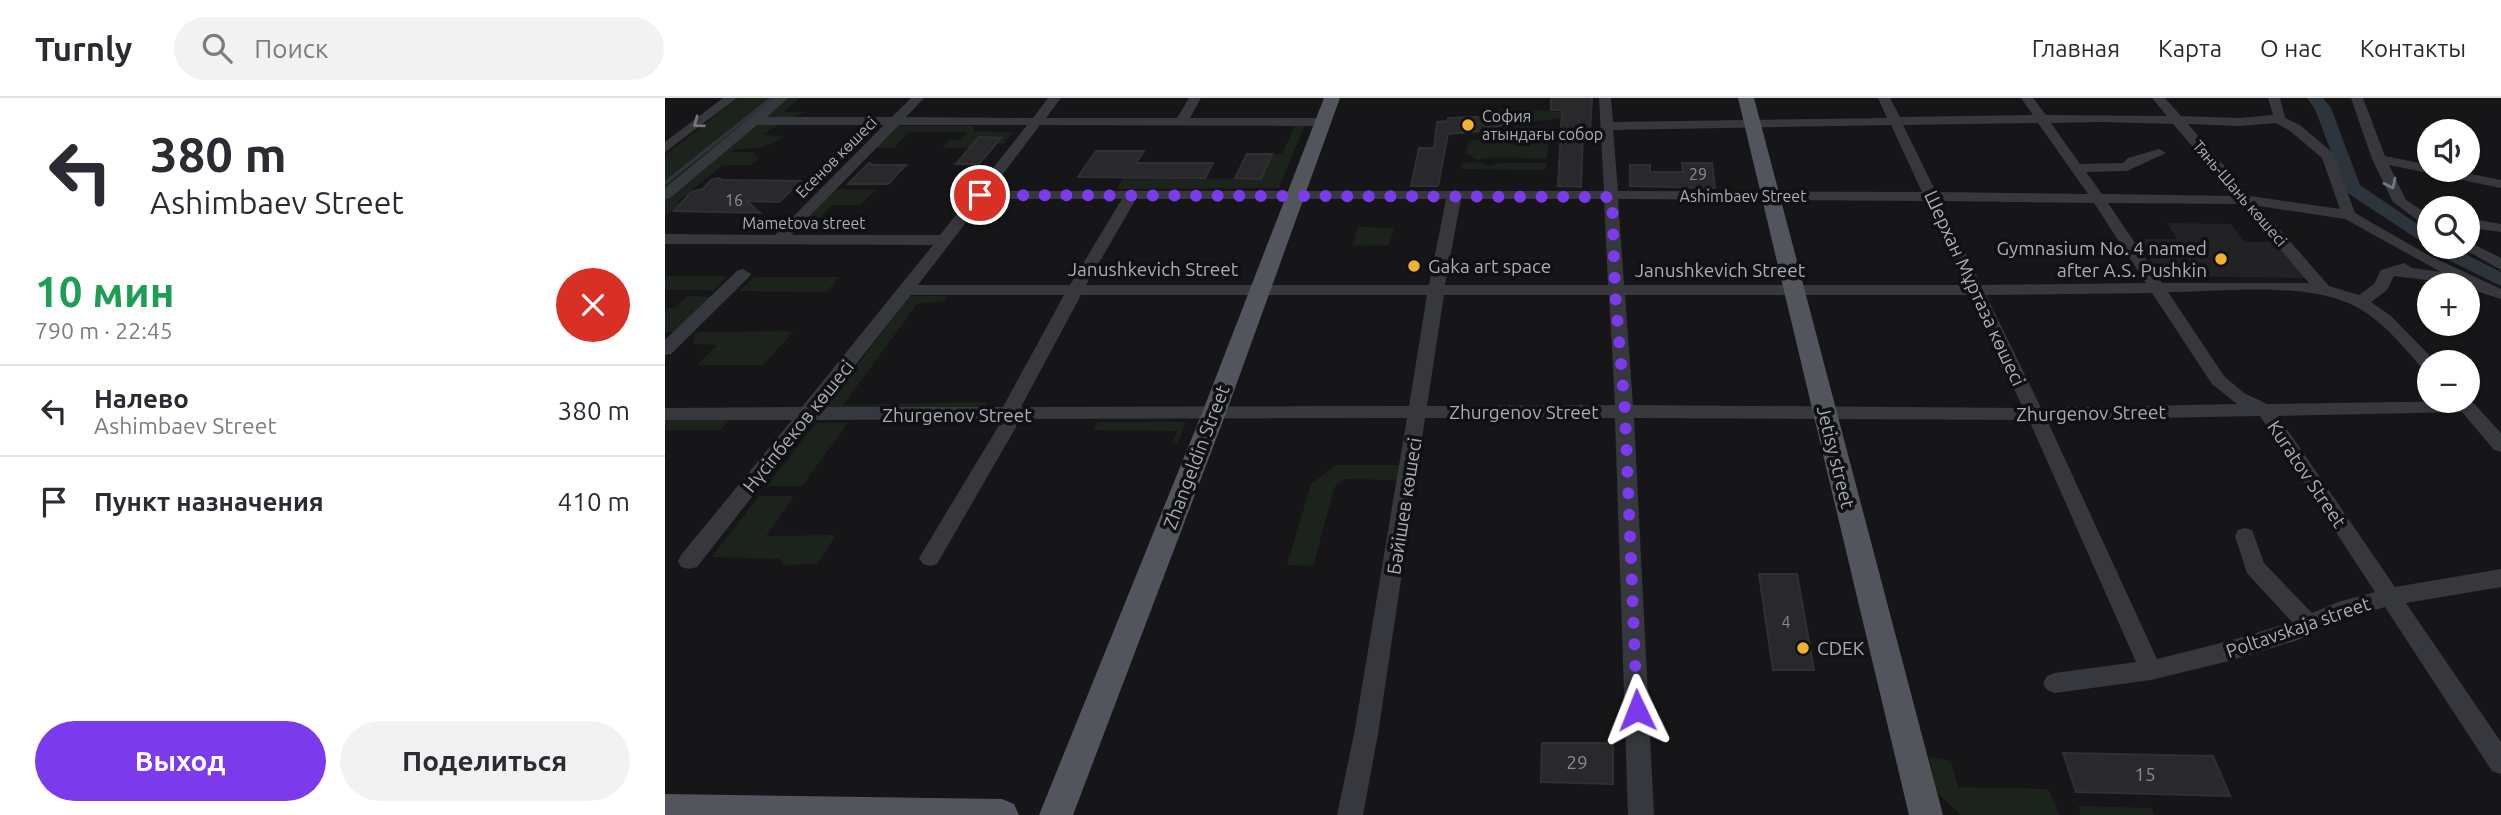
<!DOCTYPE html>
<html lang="ru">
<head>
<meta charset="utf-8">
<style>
  body { margin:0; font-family:Ubuntu,sans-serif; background:#f2f2f3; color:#2b2b33; height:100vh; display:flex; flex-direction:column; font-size:26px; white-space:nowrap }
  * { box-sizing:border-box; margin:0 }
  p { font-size:23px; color:#7c7c81 }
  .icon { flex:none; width:38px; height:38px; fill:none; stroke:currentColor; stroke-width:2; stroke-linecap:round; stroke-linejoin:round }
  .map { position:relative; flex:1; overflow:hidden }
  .side { display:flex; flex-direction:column; background:#fff; width:665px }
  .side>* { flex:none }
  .banner { background:#fff; color:#2b2b33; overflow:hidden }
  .fabs { position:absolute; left:1752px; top:21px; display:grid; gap:14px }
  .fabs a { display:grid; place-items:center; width:63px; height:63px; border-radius:50%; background:#fff; box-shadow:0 2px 5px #0004; font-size:35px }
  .pin { position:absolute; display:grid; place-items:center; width:60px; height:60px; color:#fff; margin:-30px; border:4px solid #fff; border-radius:50%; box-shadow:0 2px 7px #0007 }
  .me { position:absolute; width:77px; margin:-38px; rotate:358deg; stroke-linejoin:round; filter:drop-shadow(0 0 5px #0008) }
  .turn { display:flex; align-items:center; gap:24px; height:147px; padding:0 35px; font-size:32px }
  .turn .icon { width:91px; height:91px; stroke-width:2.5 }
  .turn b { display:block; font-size:49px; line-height:60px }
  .round { display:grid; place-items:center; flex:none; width:74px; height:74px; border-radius:37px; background:#f2f2f3 }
  .headline { display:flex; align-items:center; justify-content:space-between; height:119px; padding:0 35px }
  h1 { font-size:42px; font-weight:600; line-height:52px; color:#1e9e55 }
  .button { display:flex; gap:14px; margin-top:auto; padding:14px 35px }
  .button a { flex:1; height:80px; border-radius:42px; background:#7c3aed; color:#fff; font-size:28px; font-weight:600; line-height:80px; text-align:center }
  .button a+a { background:#f2f2f3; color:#2b2b33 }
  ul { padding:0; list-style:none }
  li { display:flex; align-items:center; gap:21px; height:91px; padding:0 35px; border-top:2px solid #e1e1e2 }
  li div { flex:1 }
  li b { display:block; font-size:26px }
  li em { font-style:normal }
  header { display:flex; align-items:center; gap:42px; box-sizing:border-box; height:98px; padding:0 35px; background:#fff; border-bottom:2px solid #e1e1e2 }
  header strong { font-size:33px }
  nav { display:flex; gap:38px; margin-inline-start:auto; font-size:24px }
  .search { width:490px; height:63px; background:#f2f2f3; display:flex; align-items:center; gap:18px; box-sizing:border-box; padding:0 24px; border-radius:38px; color:#7c7c81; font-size:26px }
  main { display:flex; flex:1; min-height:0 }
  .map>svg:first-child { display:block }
  .built { fill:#222225 }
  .green { fill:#1c231d }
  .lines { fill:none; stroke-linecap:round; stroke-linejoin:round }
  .stream { stroke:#2c353c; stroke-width:3.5 }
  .river { fill:#2c353c; fill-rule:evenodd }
  .building { fill:#29292c; stroke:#303034; stroke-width:2 }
  .minor { fill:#37383d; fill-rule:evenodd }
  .major { fill:#53555c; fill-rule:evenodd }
  .oneway { stroke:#757881 }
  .route { stroke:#7c3aed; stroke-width:12; stroke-dasharray:0 21.6 }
  .poi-dot { fill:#f2b134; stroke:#111113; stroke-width:2.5 }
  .labels { text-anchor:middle; stroke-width:7; stroke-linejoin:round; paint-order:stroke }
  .far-poi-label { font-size:16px; fill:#a8adb8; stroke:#111113; text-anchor:start }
  .far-street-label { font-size:16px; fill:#a8adb8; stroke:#111113 }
  .number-label { font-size:16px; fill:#888b94 }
  .poi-label { font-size:19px; fill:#a8adb8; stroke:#111113; text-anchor:start }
  .street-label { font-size:19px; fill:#a8adb8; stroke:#111113 }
  .near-number-label { font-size:19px; fill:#888b94 }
</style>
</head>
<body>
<header>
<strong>Turnly</strong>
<div class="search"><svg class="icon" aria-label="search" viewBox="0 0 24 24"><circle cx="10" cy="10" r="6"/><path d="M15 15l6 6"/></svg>Поиск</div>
<nav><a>Главная</a><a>Карта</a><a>О нас</a><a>Контакты</a></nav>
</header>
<main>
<section class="side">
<div class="banner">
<div class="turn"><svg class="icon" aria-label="left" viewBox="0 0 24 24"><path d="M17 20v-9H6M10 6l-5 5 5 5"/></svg><div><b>380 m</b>Ashimbaev Street</div></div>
</div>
<div class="headline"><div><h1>10 мин</h1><p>790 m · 22:45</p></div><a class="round" style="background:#d93025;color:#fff"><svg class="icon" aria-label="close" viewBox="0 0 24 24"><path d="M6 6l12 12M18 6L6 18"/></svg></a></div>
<ul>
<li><svg class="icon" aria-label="left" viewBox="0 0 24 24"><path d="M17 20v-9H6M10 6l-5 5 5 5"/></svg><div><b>Налево</b><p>Ashimbaev Street</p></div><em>380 m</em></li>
<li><svg class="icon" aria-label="arrive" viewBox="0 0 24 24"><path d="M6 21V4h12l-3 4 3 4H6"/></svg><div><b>Пункт назначения</b></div><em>410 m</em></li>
</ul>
<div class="button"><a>Выход</a><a>Поделиться</a></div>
</section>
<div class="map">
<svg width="1836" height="717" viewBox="0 0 1836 717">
  <rect width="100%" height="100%" fill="#161618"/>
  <path class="built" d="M1502,125L1566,126L1580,144H1612L1641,180L1496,178L1472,141H1512Z"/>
  <path class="green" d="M73,0H135L119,14H138C126,25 111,25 98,37L119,38C105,50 87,51 69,51L67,54H89L88,58L94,60L86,67H58L12,104L15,106L0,118V57Z
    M843,10L909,15L910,18L866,24L854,19L846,24L822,14Z
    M640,27L614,90L452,91L458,80L596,81L607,56H617L630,28Z
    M232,28H309V33L348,34L338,46L331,45L335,40L314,39L305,50H278L284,42H296L302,34H244L229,50H210Z
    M851,28L885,29L882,61C868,61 821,57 812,62L800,55L804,43L825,40Z
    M814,64L824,68L834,65H882L880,72L796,71L797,65Z
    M168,91L210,92L195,107H167L154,121L133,126Z
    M696,129L729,130L724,147L688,148L692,130Z
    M0,178H62L48,192H0Z
    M89,179H175L161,194L74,193Z
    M22,198L47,199L10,234H0V210H10Z
    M245,198H282L277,204L253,205L178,307L323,304L318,312L157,314Z
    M129,233L98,267H32L52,247L29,246L30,234Z
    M0,322H64L55,332H0Z
    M433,324H521L513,345H507L512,333L429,332Z
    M151,325H183L137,388H102Z
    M670,367H735L733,382L678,381L670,388L648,468L622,467L646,386Z
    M94,398H129L101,438L171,437L152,466L118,467L115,461L47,459Z
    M1264,659L1286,663L1293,689L1383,691L1395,717H1296L1272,695Z
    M1413,708L1487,710L1489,717H1416Z"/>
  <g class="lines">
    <path class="stream" d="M0,85L107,0"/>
    <path class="river" d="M1642,0H1658L1666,10L1695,87L1764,134V149H1786L1836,174V188L1765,153L1763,148L1681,94L1650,11Z"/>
  </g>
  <path class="building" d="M886,0H927L925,33H918L916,89L893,88L897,12H886Z
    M814,19L840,25L826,32L783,36L773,88H746L754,50H769L772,24L783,23V20Z
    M314,39L336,40L314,66H291Z
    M431,53H479L471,65H548L540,80L413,79Z
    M582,56H607L596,81L570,80Z
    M204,65L209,67H241L223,86H183Z
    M1017,65H1047L1050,90L965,88V67H985V74H1018Z
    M53,80L57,82L136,83L114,104L82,103L95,115L9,113L26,94L38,91L46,82Z
    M1094,476H1132L1149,572H1108Z
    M877,645H948V686L876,684Z
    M1398,655L1548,658L1565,698L1411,694Z"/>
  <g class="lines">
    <path class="minor" d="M58,0H72L0,54V44Z
      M109,0H123L102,19H227L246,0H259L241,19L368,20L383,0H396L381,20H512L524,0H536L525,20H659L665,24L659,28L375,27L325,93H939L934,0H946L948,24L1222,20L1213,0H1225L1235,19L1368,17L1356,0H1368L1381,17L1502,18L1487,0H1500L1516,18L1575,20L1608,17L1603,0H1615L1620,20L1635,27L1668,55L1690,115L1763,157L1836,191V201L1802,190V187L1729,178L1722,192L1706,204L1726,218L1770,263L1764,264V273L1758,271C1740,251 1723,229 1700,214C1651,181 1561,194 1503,194L1559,278L1579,295L1602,306L1802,303V298L1836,335V354L1829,352L1797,314L1613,318L1730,489L1836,471V489L1741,505L1836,644V676L1827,673L1720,509L1678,521L1633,542L1564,563L1486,582L1390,595L1382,592L1378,585L1382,578L1390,575L1471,564L1364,322L969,320L989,717H963L950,320H760L713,636L698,717H672L689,636L742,320L352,321L351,329L272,466L265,468L258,466L254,460L333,329V321L147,322L32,469L24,471L16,469L13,463L16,457L127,322H0V310L137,309L268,147L0,146V136L110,137L219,27H92L5,100L0,101V90ZM1438,24L1508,26L1570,98L1437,96L1421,74L1462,73L1501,55L1494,51L1463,60L1458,65L1415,66L1386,25ZM1373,25L1423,96L1271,94L1238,27ZM1611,25L1625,33L1657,60L1675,111L1585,98L1523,26L1575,28ZM234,27H362L275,137H126ZM1226,27L1257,94L953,93L948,32ZM319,101H457L405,187H253ZM471,101H781L764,187H421ZM796,101H939L943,187H780ZM953,101L1261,103L1300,187H959ZM1275,103L1429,105L1481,185L1316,187ZM1443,105L1577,106L1644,185H1497ZM1594,108L1680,121L1776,174L1747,170L1739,165L1716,172L1709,186L1694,197L1664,188ZM1487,195L1547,286L1572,306L1376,310L1321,197ZM246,197H399L338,309H157ZM416,197H762L744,308L356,309ZM779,197H944L950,307L762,308ZM960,197H1305L1358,310L968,307ZM1595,318L1710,494L1673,504L1647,515L1599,465L1587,432L1580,430L1573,432L1570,438L1582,475L1627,524L1564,543L1492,561L1382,322Z
      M1686,0H1698L1720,58L1764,67V72H1787L1836,82V90L1724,67L1741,102L1764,117V128L1759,127L1728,104L1707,61Z
      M1813,122L1836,126V134L1813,131L1802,133V124Z
      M1802,143L1836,160V172L1797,150L1802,149Z
      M78,171L86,176L84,179L6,256L0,257V242L72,173Z"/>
    <path class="major" d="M659,0H675L561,315L408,717H374L537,315Z
      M1073,0H1089L1278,717H1244Z
      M0,696L337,701L349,706L354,717H0Z"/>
  </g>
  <defs><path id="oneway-chevron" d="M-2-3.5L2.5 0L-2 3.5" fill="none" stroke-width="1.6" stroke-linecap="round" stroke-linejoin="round" transform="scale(1.75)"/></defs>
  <g class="oneway">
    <use href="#oneway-chevron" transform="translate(33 25) rotate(143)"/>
    <use href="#oneway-chevron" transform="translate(1726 86) rotate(64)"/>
  </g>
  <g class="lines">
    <path class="route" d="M315,97L947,99L950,193L960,313L972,612"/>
  </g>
  <g class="poi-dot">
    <circle cx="803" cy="27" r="7"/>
    <circle cx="1556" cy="161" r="7"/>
    <circle cx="749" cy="168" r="7"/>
    <circle cx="1138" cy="550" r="7"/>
  </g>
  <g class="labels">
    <g class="far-poi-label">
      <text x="817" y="24">София<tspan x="817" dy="18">атындағы собор</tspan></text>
    </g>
    <g class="far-street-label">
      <text transform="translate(171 59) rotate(-45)" y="6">Есенов көшесі</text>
      <text transform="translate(1575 95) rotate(49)" y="6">Тянь-Шань көшесі</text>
      <text x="1078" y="104">Ashimbaev Street</text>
      <text x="139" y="131">Mametovа street</text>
    </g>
    <g class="number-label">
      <text x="1033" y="82">29</text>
      <text x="69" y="108">16</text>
      <text x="1121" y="530">4</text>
    </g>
    <g class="poi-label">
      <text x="1542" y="157" text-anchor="end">Gymnasium No. 4 named<tspan x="1542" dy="22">after A.S. Pushkin</tspan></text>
      <text x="763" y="175">Gaka art space</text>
      <text x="1152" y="557">CDEK</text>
    </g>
    <g class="street-label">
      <text x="488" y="178">Janushkevich Street</text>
      <text x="1055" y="179">Janushkevich Street</text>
      <text transform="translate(1310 190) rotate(65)" y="7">Шерхан Мұртаза көшесі</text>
      <text x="859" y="321">Zhurgenov Street</text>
      <text transform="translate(1426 315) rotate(-1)" y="7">Zhurgenov Street</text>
      <text x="292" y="324">Zhurgenov Street</text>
      <text transform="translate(133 328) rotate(-51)" y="7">Нүсіпбеков көшесі</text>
      <text transform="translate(531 359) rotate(-69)" y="7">Zhangeldin Street</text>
      <text transform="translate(1171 359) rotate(76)" y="7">Jetisy street</text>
      <text transform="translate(1642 376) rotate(56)" y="7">Kuratov Street</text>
      <text transform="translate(739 408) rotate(-81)" y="7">Бәйішев көшесі</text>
      <text transform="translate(1633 529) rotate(-19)" y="7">Poltavskaja street</text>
    </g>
    <g class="near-number-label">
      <text x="912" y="671">29</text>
      <text x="1480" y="683">15</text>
    </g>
  </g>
</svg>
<div class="fabs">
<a><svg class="icon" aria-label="sound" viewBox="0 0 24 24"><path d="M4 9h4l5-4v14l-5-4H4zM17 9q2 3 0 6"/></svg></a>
<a><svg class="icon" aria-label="search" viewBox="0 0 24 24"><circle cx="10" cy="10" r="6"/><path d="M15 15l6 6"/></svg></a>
<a>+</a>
<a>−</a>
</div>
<div class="pin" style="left:315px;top:97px;background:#d93025"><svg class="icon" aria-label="arrive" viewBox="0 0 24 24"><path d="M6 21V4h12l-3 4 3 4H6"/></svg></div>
<svg class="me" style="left:972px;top:612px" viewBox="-20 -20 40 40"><path d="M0-17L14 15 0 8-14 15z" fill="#7c3aed" stroke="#fff" stroke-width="4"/></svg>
</div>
</main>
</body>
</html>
